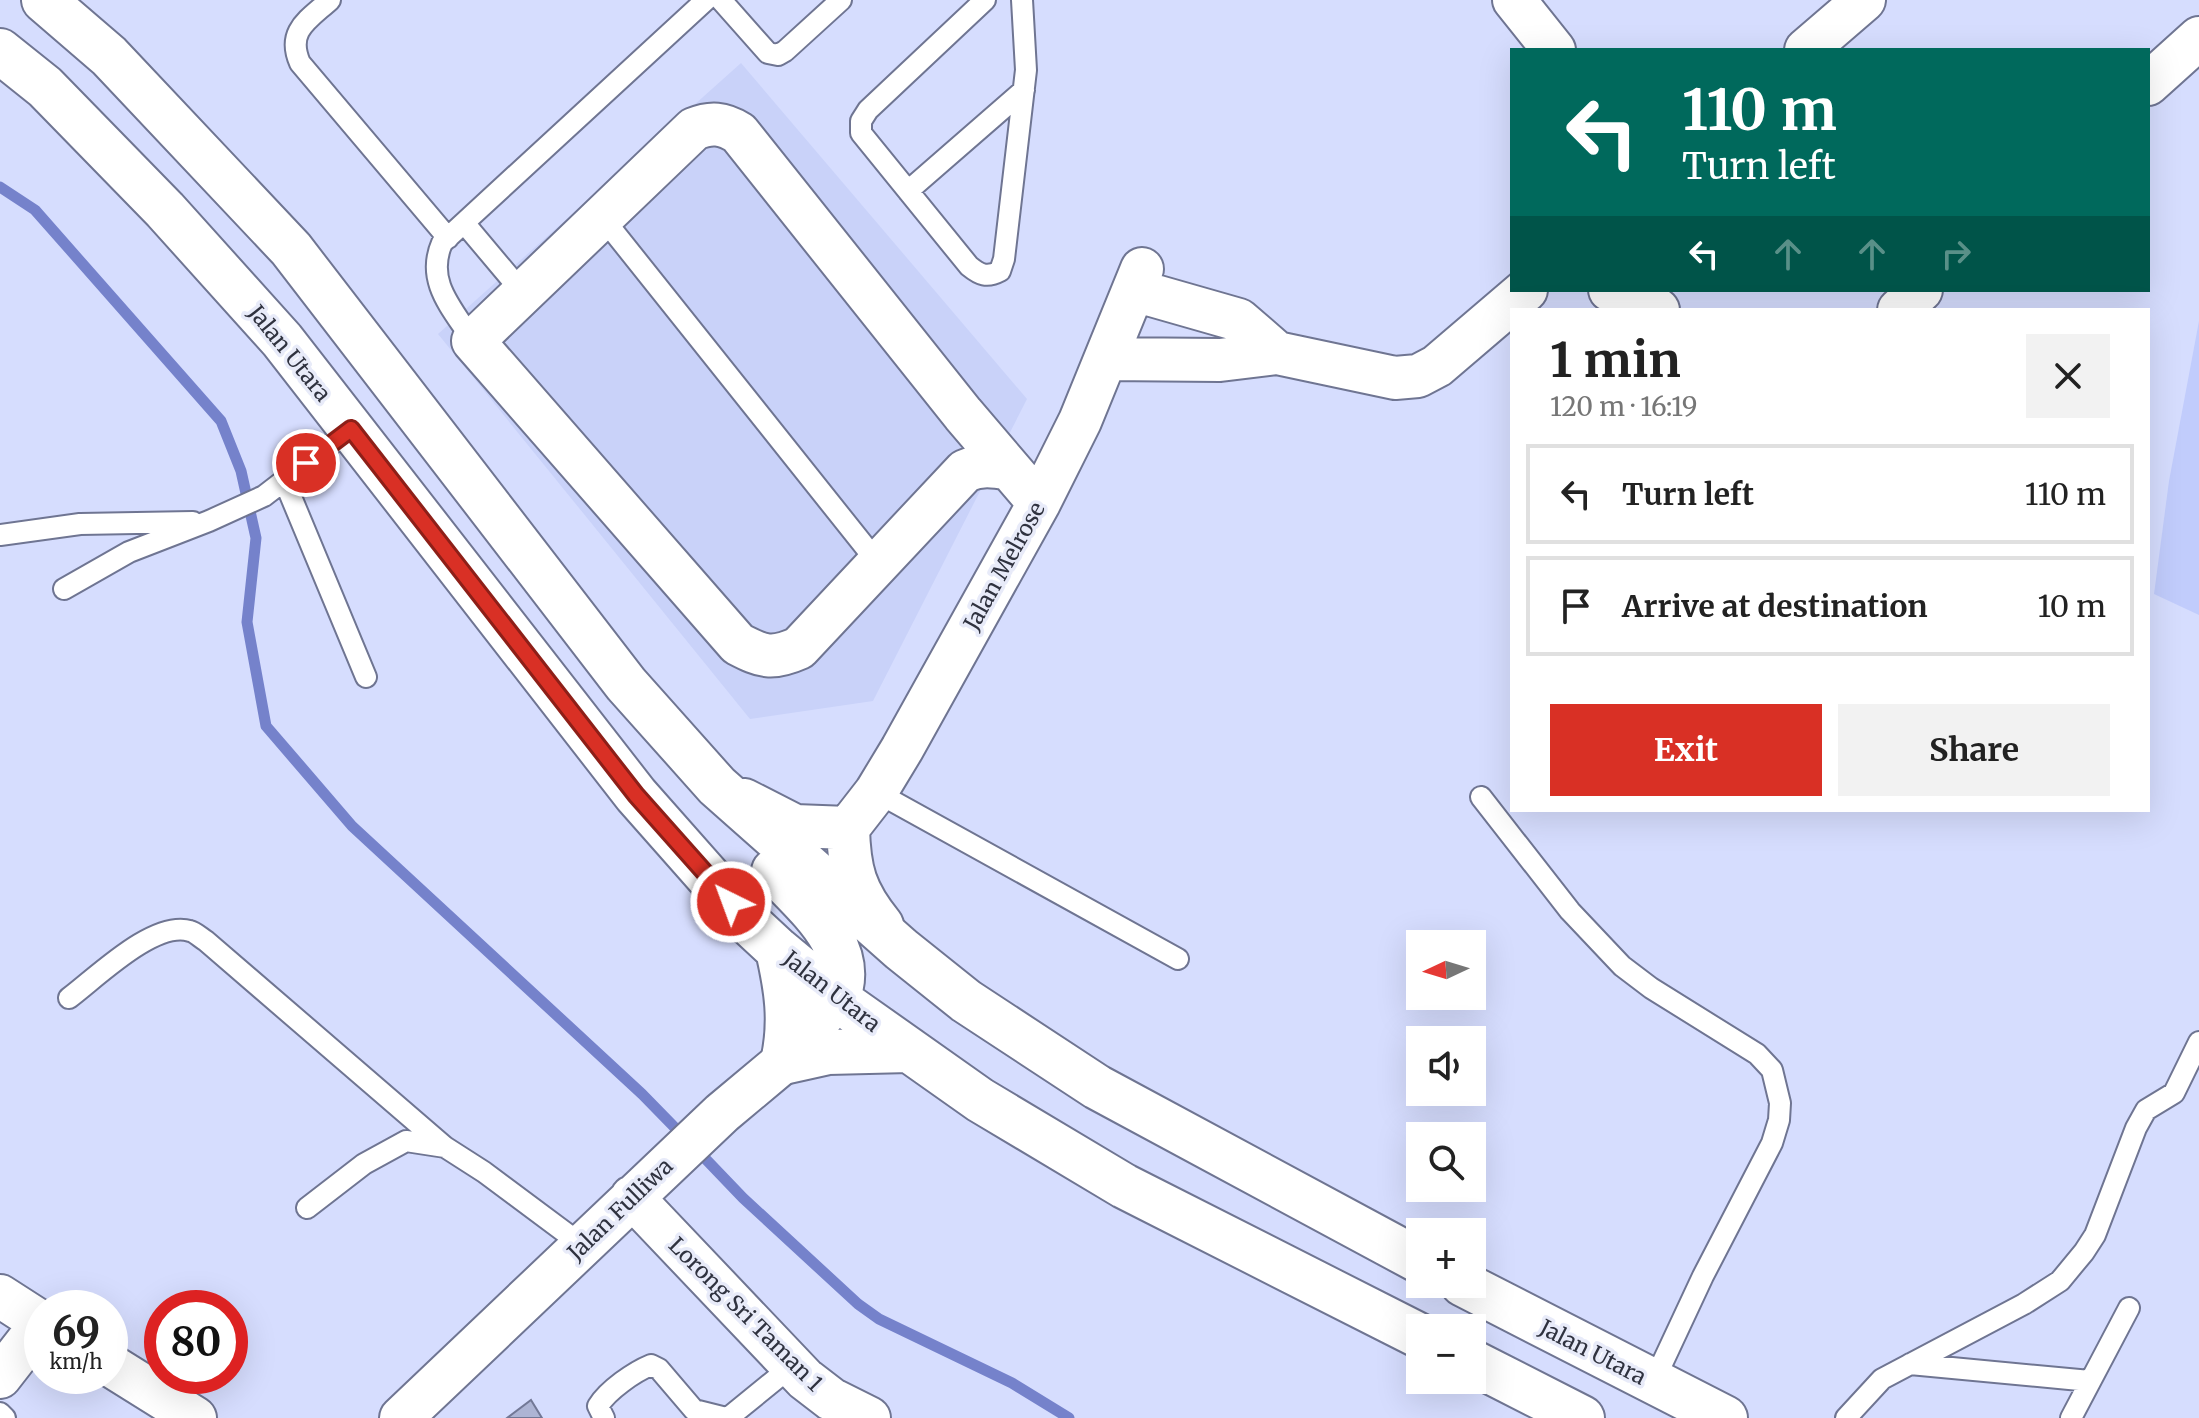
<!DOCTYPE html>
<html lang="en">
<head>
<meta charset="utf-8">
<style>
  body { margin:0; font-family:Merriweather,serif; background:#f2f2f2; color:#222; height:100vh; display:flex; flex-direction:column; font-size:30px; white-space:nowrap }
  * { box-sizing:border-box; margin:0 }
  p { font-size:26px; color:#767676 }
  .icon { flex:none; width:44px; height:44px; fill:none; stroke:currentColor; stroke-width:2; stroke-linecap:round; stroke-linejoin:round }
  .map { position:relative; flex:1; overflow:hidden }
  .drawer { position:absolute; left:1510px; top:308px; width:640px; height:504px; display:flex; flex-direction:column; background:#fff; border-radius:0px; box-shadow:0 8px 32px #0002 }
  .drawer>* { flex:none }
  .guide { position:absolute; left:1510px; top:48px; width:640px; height:244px; border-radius:0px; box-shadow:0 8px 32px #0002; background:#00695c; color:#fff; overflow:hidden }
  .needle { width:52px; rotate:266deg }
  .buttons { position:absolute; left:1406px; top:930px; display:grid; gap:16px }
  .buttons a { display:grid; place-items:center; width:80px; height:80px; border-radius:0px; background:#fff; box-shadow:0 8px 32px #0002; font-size:40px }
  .speed { position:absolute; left:24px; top:1290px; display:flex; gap:16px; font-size:40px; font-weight:700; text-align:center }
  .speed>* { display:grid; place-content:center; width:104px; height:104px; border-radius:50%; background:#fff; box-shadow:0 8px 32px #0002; line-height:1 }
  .speed small { font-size:20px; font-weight:400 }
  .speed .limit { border:12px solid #d22; background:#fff; color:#111 }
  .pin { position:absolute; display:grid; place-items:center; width:68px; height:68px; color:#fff; margin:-34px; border:4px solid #fff; border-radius:50%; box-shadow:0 2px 8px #0007 }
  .me { position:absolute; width:88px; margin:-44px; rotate:318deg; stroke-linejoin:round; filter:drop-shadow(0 0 6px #0008) }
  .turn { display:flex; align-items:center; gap:28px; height:168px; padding:0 40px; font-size:36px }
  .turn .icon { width:104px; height:104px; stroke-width:2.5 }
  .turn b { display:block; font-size:56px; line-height:68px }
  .lanes { display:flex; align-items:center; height:76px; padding:0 40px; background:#0003; justify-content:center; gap:40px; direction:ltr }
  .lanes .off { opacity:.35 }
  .round { display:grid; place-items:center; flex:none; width:84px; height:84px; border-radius:0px; background:#f2f2f2 }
  .headline { display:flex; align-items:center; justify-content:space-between; height:136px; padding:0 40px }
  h1 { font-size:48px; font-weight:700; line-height:60px }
  .primary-button { display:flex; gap:16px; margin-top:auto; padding:16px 40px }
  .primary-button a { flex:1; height:92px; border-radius:0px; background:#d93025; color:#fff; font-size:32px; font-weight:700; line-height:92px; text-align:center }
  .primary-button a+a { background:#f2f2f2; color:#222 }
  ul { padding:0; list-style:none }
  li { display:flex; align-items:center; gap:24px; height:100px; margin:0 16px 12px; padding:0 24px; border:4px solid #e0e0e0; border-radius:0px }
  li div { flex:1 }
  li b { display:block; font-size:30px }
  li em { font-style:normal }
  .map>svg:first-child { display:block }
  .built { fill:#c9d2f9 }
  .green { fill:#c1ccfc }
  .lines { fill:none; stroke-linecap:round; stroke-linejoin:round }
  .stream { stroke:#7582cb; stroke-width:11 }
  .building { fill:#adb4d4; stroke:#727896; stroke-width:2 }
  .lane-casing { stroke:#6f7592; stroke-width:24 }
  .street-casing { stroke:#6f7592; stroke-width:46 }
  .highway-casing { stroke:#6f7592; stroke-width:48 }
  .lane { stroke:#fff; stroke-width:20 }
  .street { stroke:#fff; stroke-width:42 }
  .highway { stroke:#fff; stroke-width:44 }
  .route-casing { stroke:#8d1f18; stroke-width:20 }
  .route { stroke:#d93025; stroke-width:14 }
  .labels { text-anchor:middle; stroke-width:7; stroke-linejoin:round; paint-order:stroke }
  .street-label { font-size:22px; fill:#2f323f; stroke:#e8ebf9 }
</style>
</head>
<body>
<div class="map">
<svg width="2199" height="1418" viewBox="0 0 2199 1418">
  <rect width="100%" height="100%" fill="#d6ddfe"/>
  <path class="built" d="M741,63L1027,399L873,701L750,719L438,334Z"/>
  <path class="green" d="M2199,321V615L2154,594L2169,481Z"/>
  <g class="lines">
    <path class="stream" d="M0,187L35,210L221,421L241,471L256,538L247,622L266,726L352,826L642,1094L685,1138
      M697,1150L743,1198L858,1304L879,1319L1012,1383L1069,1418"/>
  </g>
  <path class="building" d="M531,1400L542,1418H507Z"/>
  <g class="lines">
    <defs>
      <path id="lane" d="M330,0C308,20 286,31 300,63L448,238
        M721,0L768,53L778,55L785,51L841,0
        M985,0L868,110L861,121V133L969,266C980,275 987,278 1000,271L1004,259L1026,70L1022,0
        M908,191L1024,90
        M602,217L878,563
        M465,224L523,293
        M473,341C453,309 425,282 442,243L706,0
        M284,480L366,677
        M0,535L80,524L193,522
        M64,589L129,552L209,521L264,496L351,429
        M876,792L1178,959
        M1481,797L1570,911L1622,966L1651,988L1757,1054L1772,1070L1780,1103L1779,1120L1772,1143L1703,1276L1653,1383
        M69,998C96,978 154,920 190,931C195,932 201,938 206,941L445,1147L484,1172L582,1245
        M307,1208L364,1164L406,1141L445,1147
        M1910,1364L2090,1381
        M0,1413L5,1418
        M604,1418L598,1406C608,1390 634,1372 651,1365L659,1369L694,1410L726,1418
        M728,1418L792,1366
        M1846,1418L1882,1379L2024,1304L2060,1281L2084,1252L2095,1235L2136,1128L2146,1110L2174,1093L2199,1042
        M2071,1418L2129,1308"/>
      <path id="street" d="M1514,0L1554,50
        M1806,50L1864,0
        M2148,84L2199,38
        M1134,290L1239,320L1277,353L1395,378L1418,376L1437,366L1526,290
        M1610,290L1658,310
        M1899,310L1921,290
        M1106,359L1220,360L1277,353
        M1010,469C993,466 981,464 965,471L799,648C772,660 763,657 738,644L473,341L694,129C711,122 723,123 739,133L963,414L1039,503
        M744,800L795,826L848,828
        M848,828L876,792L902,749L1039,503L1080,421L1142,269
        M848,828C849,870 855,892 882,925
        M632,1197L805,1379L831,1399L869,1418
        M0,1296L42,1323
        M110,1365L195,1418
        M0,1377L42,1323
        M401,1418L722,1113L783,1062L837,999"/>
      <path id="highway" d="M44,0L109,56L291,249L626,684L717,786L901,949L966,1001L1097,1087L1420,1261
        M0,51L45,87L165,210L282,340L636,795L750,924L778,950L837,999L980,1100L1124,1186L1420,1336
        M774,871C806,906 859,947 837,999
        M778,950C787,989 792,1022 783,1062L828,1052L909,1050
        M1463,1284L1725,1418
        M1472,1362L1582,1418"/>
    </defs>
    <use href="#lane" class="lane-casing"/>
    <use href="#street" class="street-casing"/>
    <use href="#highway" class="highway-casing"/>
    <use href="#lane" class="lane"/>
    <use href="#street" class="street"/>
    <use href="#highway" class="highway"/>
  </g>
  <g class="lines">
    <defs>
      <path id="route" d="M306,463L351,429L636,795L731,902"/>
    </defs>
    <use href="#route" class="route-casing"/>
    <use href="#route" class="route"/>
  </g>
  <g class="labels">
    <g class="street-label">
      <text transform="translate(290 353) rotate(51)" y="8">Jalan Utara</text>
      <text transform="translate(1004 566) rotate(-61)" y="8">Jalan Melrose</text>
      <text transform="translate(832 991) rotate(38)" y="8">Jalan Utara</text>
      <text transform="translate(620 1209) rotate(-44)" y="8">Jalan Fulliwa</text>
      <text transform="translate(746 1314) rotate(45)" y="8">Lorong Sri Taman 1</text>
      <text transform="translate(1593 1352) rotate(27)" y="8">Jalan Utara</text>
    </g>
  </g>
</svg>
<div class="buttons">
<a><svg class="needle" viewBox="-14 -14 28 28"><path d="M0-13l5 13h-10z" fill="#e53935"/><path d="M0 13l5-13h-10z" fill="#767676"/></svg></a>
<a><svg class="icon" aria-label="sound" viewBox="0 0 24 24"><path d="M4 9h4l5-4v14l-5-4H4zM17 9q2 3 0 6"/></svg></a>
<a><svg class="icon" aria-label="search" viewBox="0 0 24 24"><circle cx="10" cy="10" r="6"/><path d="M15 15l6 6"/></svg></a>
<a>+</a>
<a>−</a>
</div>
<div class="speed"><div>69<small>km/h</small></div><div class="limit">80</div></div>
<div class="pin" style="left:306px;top:463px;background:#d93025"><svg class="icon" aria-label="arrive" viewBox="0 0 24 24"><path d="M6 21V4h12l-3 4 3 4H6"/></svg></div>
<svg class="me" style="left:731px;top:902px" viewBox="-20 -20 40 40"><circle r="17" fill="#d93025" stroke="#fff" stroke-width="3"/><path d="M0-11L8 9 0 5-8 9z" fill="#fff"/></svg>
<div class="guide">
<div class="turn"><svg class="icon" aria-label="left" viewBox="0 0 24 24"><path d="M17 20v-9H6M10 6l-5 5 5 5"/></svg><div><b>110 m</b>Turn left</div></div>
<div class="lanes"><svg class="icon" aria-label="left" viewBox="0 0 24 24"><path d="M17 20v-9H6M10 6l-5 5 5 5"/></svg><svg class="icon off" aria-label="ahead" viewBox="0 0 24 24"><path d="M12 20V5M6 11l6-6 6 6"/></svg><svg class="icon off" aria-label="ahead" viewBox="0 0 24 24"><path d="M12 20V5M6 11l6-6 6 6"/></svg><svg class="icon off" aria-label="right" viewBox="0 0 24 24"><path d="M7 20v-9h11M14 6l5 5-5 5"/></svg></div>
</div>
<section class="drawer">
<div class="headline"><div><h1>1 min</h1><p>120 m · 16:19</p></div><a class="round"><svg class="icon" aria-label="close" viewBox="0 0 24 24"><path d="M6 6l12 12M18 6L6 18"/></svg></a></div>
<ul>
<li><svg class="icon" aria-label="left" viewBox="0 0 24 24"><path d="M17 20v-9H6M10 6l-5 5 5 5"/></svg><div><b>Turn left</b></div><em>110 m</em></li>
<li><svg class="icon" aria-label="arrive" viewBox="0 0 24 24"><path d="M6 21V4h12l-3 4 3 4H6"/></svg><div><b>Arrive at destination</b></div><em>10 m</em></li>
</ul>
<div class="primary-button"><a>Exit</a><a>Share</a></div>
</section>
</div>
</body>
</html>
